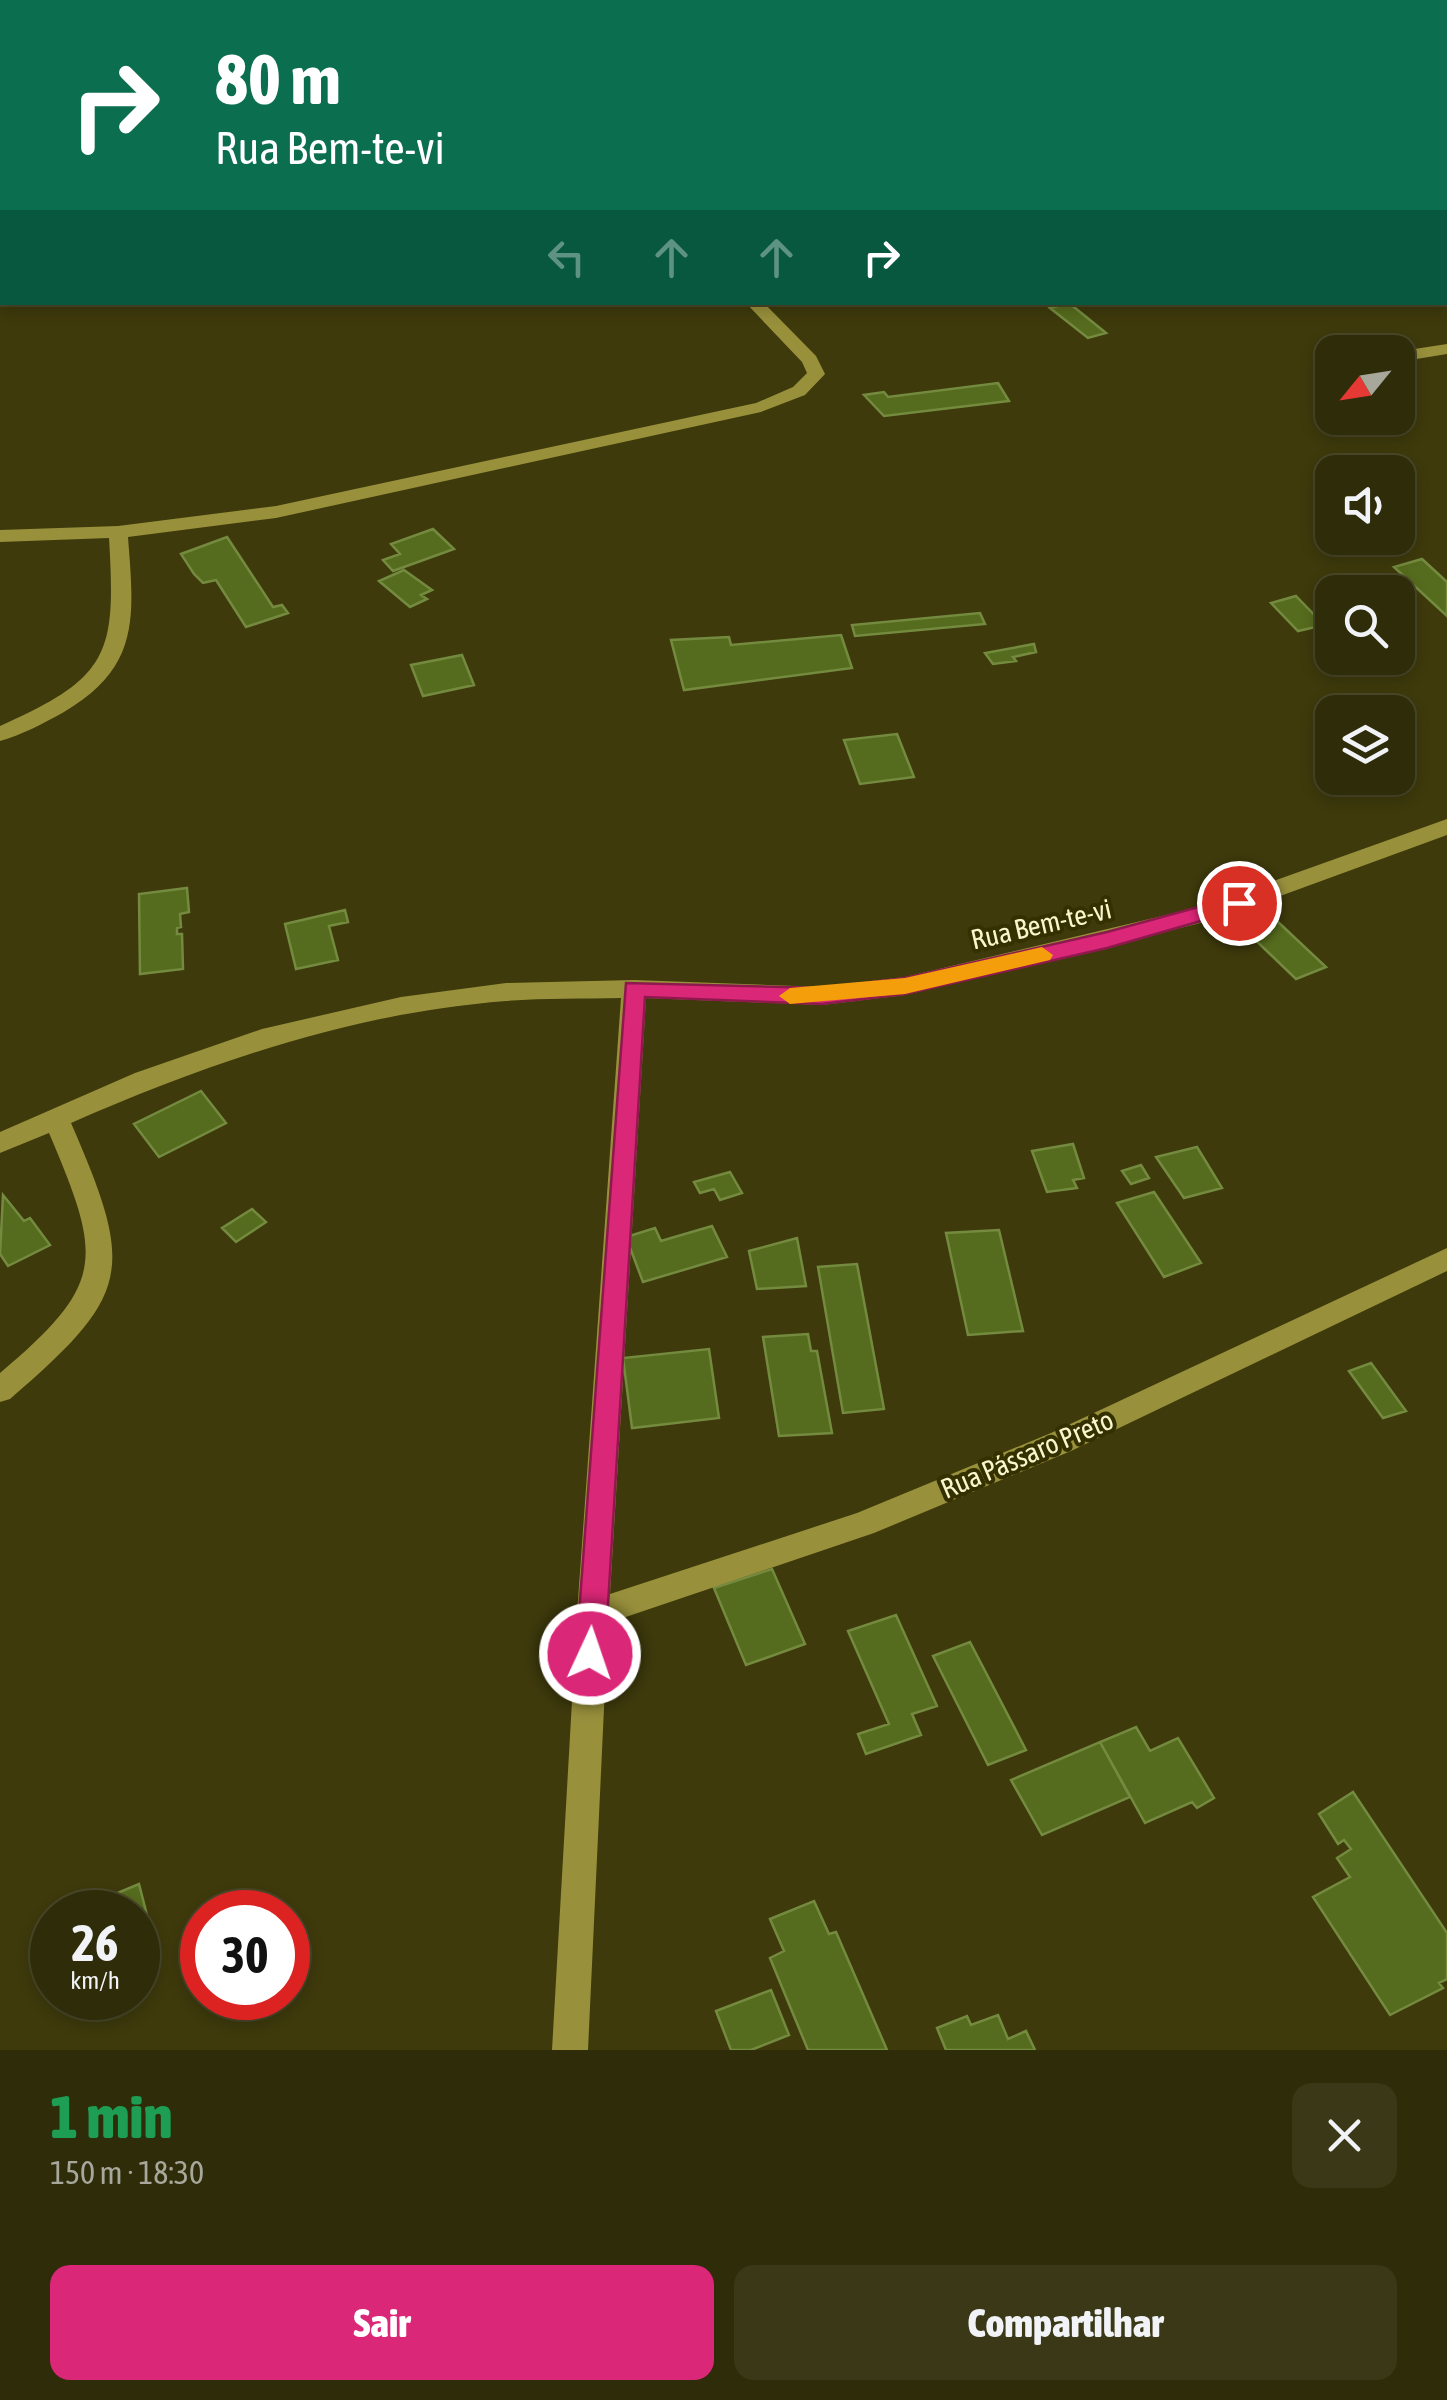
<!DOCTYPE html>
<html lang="pt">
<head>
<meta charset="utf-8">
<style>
  body { margin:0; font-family:"Asap Condensed",sans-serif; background:#3a3817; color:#f1f3f6; height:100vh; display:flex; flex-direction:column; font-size:38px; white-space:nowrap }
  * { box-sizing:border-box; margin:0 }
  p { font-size:32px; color:#a7a79c }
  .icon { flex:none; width:55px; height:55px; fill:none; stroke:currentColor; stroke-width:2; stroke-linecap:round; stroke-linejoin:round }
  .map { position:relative; height:2050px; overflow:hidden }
  .panel { display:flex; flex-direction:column; background:#2e2c09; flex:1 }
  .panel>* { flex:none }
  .banner { position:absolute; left:0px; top:0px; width:1448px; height:305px; box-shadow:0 5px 15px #0003,0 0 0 2px #49482a; background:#0b6e4f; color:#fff; overflow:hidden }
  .needle { width:65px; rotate:240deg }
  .tools { position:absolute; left:1315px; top:335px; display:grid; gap:20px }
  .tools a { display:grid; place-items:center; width:100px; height:100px; border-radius:20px; background:#2e2c09; box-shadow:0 5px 15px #0003,0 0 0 2px #49482a; font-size:50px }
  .speed { position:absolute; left:30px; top:1890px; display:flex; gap:20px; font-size:50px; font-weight:700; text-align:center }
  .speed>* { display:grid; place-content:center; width:130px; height:130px; border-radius:50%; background:#2e2c09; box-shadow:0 5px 15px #0003,0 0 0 2px #49482a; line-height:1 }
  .speed small { font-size:25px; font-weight:400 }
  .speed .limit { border:15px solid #d22; background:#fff; color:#111 }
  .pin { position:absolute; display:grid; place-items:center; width:85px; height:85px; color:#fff; margin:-42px; border:5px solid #fff; border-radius:50%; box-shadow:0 2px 10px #0007 }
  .me { position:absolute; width:110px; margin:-55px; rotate:3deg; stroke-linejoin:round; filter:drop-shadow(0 0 8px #0008) }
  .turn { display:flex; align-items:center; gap:35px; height:210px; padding:0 50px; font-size:45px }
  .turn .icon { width:130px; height:130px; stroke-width:2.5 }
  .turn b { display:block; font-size:70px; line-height:85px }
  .lanes { display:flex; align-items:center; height:95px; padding:0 50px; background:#0003; justify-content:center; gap:50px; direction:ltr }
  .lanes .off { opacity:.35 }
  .round { display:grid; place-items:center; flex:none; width:105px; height:105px; border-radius:20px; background:#3a3817 }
  .overview { display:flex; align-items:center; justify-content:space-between; height:170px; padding:0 50px }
  h1 { font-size:60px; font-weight:800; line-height:75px; color:#1e9e55 }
  .button { display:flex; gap:20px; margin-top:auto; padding:20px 50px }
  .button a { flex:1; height:115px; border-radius:20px; background:#db2777; color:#fff; font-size:40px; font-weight:800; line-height:115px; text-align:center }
  .button a+a { background:#3a3817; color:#f1f3f6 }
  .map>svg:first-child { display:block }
  .building { fill:#556b1d; stroke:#748b3f; stroke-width:2.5 }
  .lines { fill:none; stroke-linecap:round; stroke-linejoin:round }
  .minor { fill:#98903b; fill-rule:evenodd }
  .route { fill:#db2777; stroke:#8e194d; stroke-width:2.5 }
  .slow { fill:#f59e0b }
  .labels { text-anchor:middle; stroke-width:8; stroke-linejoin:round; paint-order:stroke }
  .street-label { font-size:28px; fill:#f9f6cd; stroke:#343000 }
</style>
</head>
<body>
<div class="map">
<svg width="1447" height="2050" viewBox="0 0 1447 2050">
  <rect width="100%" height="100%" fill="#3e3a0c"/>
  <path class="building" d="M1069,303L1106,333L1088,338L1050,308Z
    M998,383L1009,401L884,416L864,395L884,392L888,397Z
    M433,529L454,549L393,571L383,560L400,554L391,544Z
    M227,537L273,607L282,605L288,613L246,627L216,580L203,583L194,574L181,554Z
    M1422,559L1447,582V616L1394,567Z
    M404,570L432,590L421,595L427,599L410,607L379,581Z
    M1296,596L1324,625L1298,631L1271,603Z
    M980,613L985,624L855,636L852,625Z
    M841,635L852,668L684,690L671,640L729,637L731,645Z
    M1034,644L1036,652L1013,657L1016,661L993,664L985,653Z
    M462,655L474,685L423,696L411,665Z
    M897,734L914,777L860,784L844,740Z
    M187,888L189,912L180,914L181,927L177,928V934H182L183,969L140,974L139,894Z
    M345,910L348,922L329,926L338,960L296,969L285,924Z
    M1277,921L1326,967L1296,979L1247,932Z
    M201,1091L226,1123L159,1157L134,1124Z
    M1073,1144L1084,1178L1073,1180L1077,1188L1047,1192L1032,1151Z
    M1197,1147L1222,1188L1184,1198L1156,1157Z
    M1141,1165L1149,1178L1131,1184L1122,1171Z
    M730,1172L742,1193L720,1200L714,1189L700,1193L694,1182Z
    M1154,1192L1201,1263L1164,1277L1117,1203Z
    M3,1195L24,1221L30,1218L50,1245L8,1266L0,1254Z
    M252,1209L266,1222L236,1242L222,1228Z
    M712,1226L727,1257L643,1282L626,1237L655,1228L661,1241Z
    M999,1230L1023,1331L968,1335L946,1233Z
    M797,1238L806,1286L757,1289L749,1251Z
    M857,1264L884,1409L843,1413L818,1267Z
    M808,1334L811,1351H817L832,1433L779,1436L763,1337Z
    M709,1349L719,1418L632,1428L623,1358Z
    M1371,1363L1406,1411L1383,1418L1349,1371Z
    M772,1569L805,1644L746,1665L714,1588Z
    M896,1615L937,1706L912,1714L921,1735L866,1754L858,1734L889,1724L848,1631Z
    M970,1642L1026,1750L988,1765L933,1656Z
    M1136,1727L1150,1751L1178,1738L1214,1798L1197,1808L1192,1802L1145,1823L1100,1742Z
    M1100,1742L1130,1797L1042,1835L1011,1780Z
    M1353,1792L1447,1933V1979L1439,1983L1443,1988L1390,2015L1313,1897L1350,1877L1337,1858L1351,1849L1344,1840L1338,1844L1319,1814Z
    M139,1884L148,1919L138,1924V1912H99L96,1902Z
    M814,1901L829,1934L836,1932L887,2050H808L770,1958L784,1951L770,1919Z
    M771,1990L789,2035L751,2050H731L716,2011Z
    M998,2015L1008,2039L1026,2031L1035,2050H946L937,2028L967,2016L971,2025Z"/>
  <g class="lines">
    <path class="minor" d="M1200,0H1215L1216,2H1202Z
      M1432,0H1447V6L1445,2Z
      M0,44H2V52H0Z
      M745,302H763L816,356L825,374L805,395L761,412L276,518L128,537C134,616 141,667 64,712C44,723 22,735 0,741V726C110,677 116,654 109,538L0,542V530L118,526L276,506L756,403L793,387L807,373L802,362Z
      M1447,344V354L1398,362L1395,352Z
      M1447,819V835L1217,919L905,995L822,1005L646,998L610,1594L857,1513L1051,1433L1447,1248V1271L1071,1451L874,1533L608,1623L588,2050H552L577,1614L621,998C583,999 544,998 506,1001C353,1013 210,1062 71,1123C135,1270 132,1294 10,1399L0,1402V1373C107,1283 102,1258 49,1133L0,1153V1132L135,1073L262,1029L401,997L506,983L634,980L822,987L905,977L1204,906Z"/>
  </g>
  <path class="route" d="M1239,896L1246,898V908L1107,948L905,994L822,1004L645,997L605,1654L601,1663L590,1667L580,1663L576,1654L626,983L822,988L905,978L1107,932Z"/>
  <path class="slow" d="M1042,947L1053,955L1050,960L905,994L790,1004L779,996L790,988L905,978Z"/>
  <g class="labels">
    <g class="street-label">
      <text transform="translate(1041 924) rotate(-13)" y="10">Rua Bem-te-vi</text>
      <text transform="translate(1027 1454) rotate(-23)" y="10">Rua Pássaro Preto</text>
    </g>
  </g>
</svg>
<div class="tools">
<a><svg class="needle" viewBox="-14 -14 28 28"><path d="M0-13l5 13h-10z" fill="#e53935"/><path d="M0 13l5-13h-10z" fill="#a7a79c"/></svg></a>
<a><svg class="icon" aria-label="sound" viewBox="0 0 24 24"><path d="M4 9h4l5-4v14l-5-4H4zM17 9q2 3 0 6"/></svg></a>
<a><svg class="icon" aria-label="search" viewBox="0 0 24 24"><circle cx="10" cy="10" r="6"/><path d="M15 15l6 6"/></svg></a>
<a><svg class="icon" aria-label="layers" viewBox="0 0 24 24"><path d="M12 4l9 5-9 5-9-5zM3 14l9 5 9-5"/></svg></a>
</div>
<div class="speed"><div>26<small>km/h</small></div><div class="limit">30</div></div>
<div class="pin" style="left:1239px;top:903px;background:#d93025"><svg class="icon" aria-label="arrive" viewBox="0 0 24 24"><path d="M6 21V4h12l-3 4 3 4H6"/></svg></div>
<svg class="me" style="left:590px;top:1654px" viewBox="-20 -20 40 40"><circle r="17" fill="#db2777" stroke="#fff" stroke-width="3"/><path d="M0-11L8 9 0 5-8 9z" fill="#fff"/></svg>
<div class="banner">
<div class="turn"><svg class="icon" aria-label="right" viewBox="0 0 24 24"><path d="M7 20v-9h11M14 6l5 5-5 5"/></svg><div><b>80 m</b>Rua Bem-te-vi</div></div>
<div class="lanes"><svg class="icon off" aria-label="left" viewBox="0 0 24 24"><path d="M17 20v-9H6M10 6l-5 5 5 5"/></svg><svg class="icon off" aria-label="ahead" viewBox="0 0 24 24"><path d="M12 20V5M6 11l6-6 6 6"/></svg><svg class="icon off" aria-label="ahead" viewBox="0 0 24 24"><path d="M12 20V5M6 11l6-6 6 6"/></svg><svg class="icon" aria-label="right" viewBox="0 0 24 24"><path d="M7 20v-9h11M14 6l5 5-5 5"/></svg></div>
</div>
</div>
<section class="panel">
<div class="overview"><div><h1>1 min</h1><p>150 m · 18:30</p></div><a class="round"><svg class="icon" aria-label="close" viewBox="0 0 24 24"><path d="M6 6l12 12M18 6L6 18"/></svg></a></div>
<div class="button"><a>Sair</a><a>Compartilhar</a></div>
</section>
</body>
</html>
